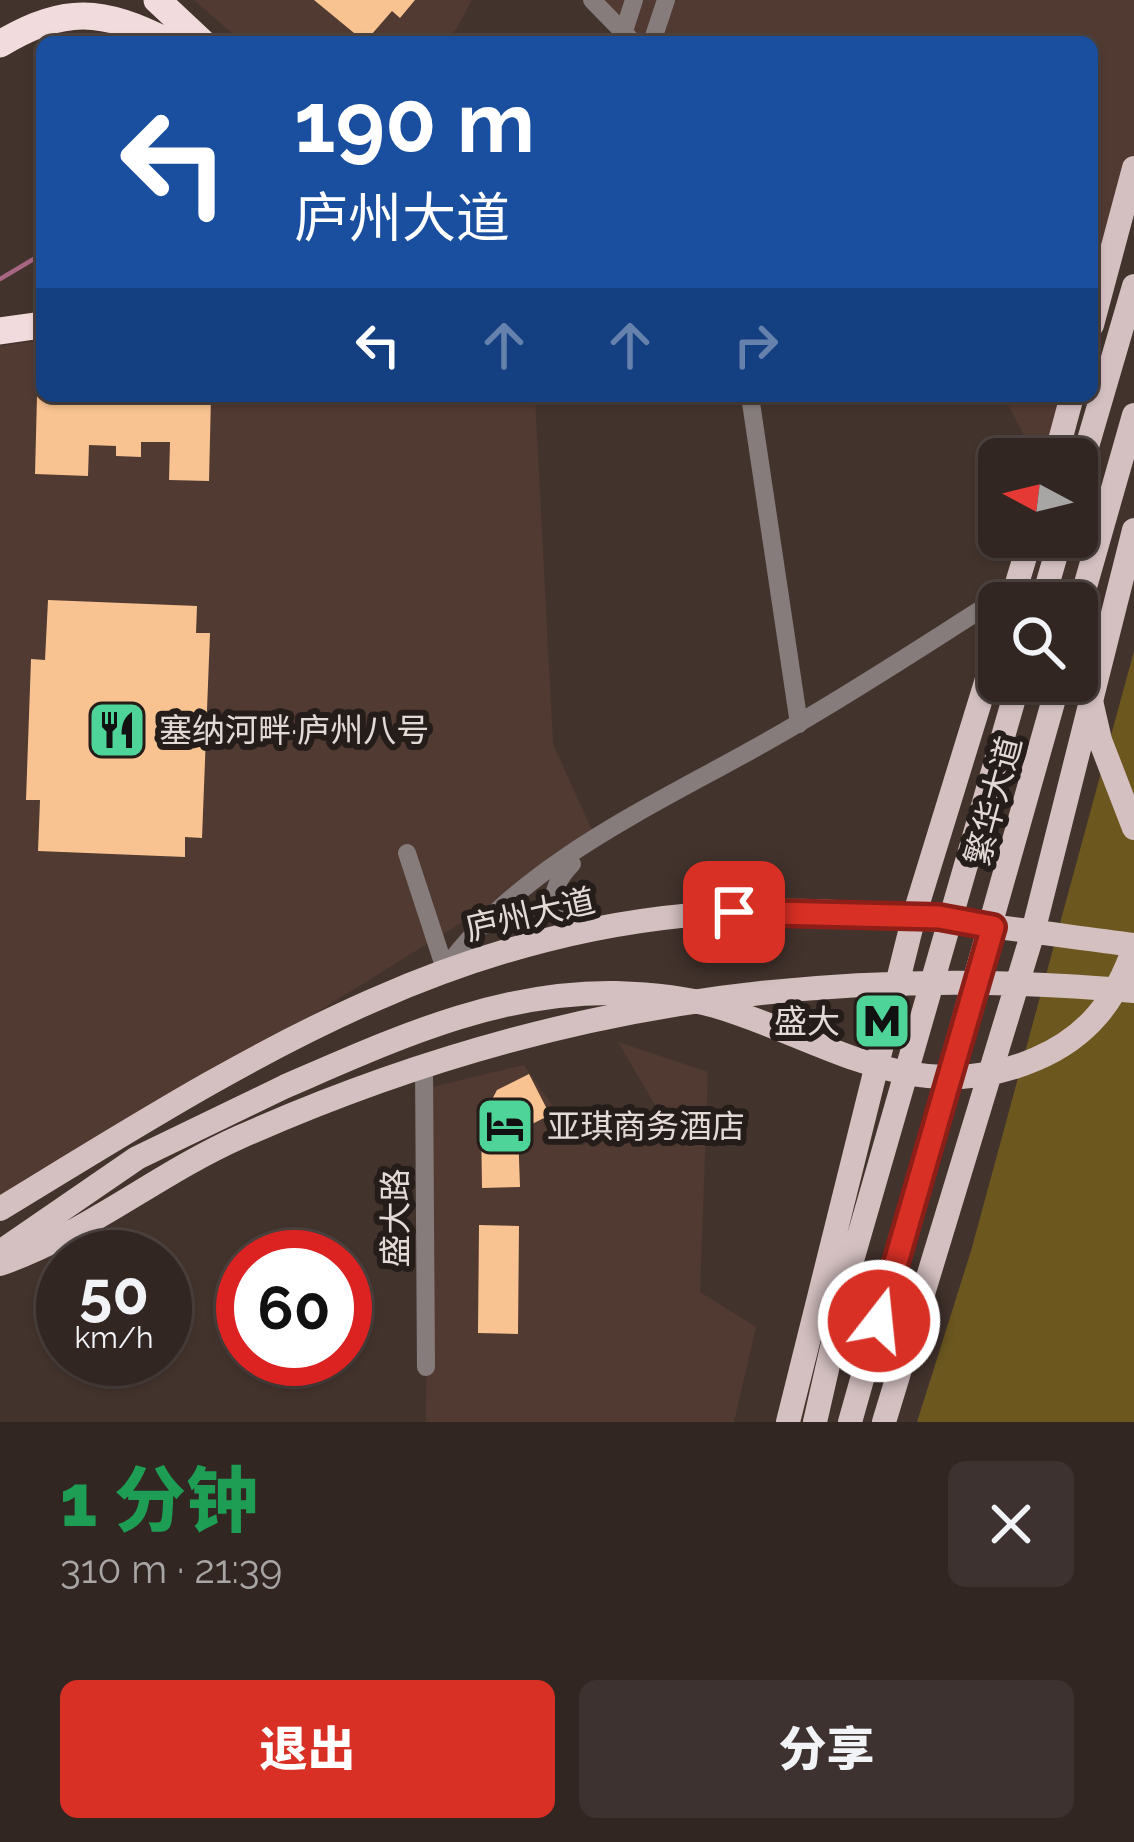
<!DOCTYPE html>
<html lang="zh">
<head>
<meta charset="utf-8">
<style>
  body { margin:0; font-family:Raleway,"Noto Sans SC",sans-serif; background:#3d322f; color:#f1f3f6; height:100vh; display:flex; flex-direction:column; font-size:45px; white-space:nowrap }
  * { box-sizing:border-box; margin:0 }
  p { font-size:39px; color:#a8a5a5 }
  .icon { flex:none; width:66px; height:66px; fill:none; stroke:currentColor; stroke-width:2; stroke-linecap:round; stroke-linejoin:round }
  .map { position:relative; height:1422px; overflow:hidden }
  .sheet { display:flex; flex-direction:column; background:#322622; flex:1 }
  .sheet>* { flex:none }
  .hud { position:absolute; left:36px; top:36px; width:1062px; height:366px; border-radius:18px; box-shadow:0 3px 9px #0004,0 0 0 3px #4d4340; background:#1a4fa0; color:#fff; overflow:hidden }
  .needle { width:78px; rotate:277deg }
  .tools { position:absolute; left:978px; top:438px; display:grid; gap:24px }
  .tools a { display:grid; place-items:center; width:120px; height:120px; border-radius:18px; background:#322622; box-shadow:0 3px 9px #0004,0 0 0 3px #4d4340; font-size:60px }
  .speed { position:absolute; left:36px; top:1230px; display:flex; gap:24px; font-size:60px; font-weight:700; text-align:center }
  .speed>* { display:grid; place-content:center; width:156px; height:156px; border-radius:50%; background:#322622; box-shadow:0 3px 9px #0004,0 0 0 3px #4d4340; line-height:1 }
  .speed small { font-size:30px; font-weight:400 }
  .speed .limit { border:18px solid #d22; background:#fff; color:#111 }
  .pin { position:absolute; display:grid; place-items:center; width:102px; height:102px; color:#fff; margin:-51px; border-radius:24px; box-shadow:0 6px 18px #0006 }
  .me { position:absolute; width:132px; margin:-66px; rotate:16deg; stroke-linejoin:round; filter:drop-shadow(0 0 9px #0008) }
  .turn { display:flex; align-items:center; gap:42px; height:252px; padding:0 60px; font-size:54px }
  .turn .icon { width:156px; height:156px; stroke-width:2.5 }
  .turn b { display:block; font-size:84px; line-height:102px }
  .lanes { display:flex; align-items:center; height:114px; padding:0 60px; background:#0003; justify-content:center; gap:60px; direction:ltr }
  .lanes .off { opacity:.35 }
  .round { display:grid; place-items:center; flex:none; width:126px; height:126px; border-radius:18px; background:#3d322f }
  .headline { display:flex; align-items:center; justify-content:space-between; height:204px; padding:0 60px }
  h1 { font-size:72px; font-weight:800; line-height:90px; color:#1e9e55 }
  .action { display:flex; gap:24px; margin-top:auto; padding:24px 60px }
  .action a { flex:1; height:138px; border-radius:18px; background:#d93025; color:#fff; font-size:48px; font-weight:800; line-height:138px; text-align:center }
  .action a+a { background:#3d322f; color:#f1f3f6 }
  .map>svg:first-child { display:block }
  .built { fill:#513a32 }
  .green { fill:#6c581f }
  .lines { fill:none; stroke-linecap:round; stroke-linejoin:round }
  .stream { stroke:#a76682; stroke-width:4.5 }
  .building { fill:#f8c390 }
  .minor { stroke:#867c7c; stroke-width:18 }
  .major { stroke:#d4c0c1; stroke-width:24 }
  .highway { stroke:#f2dbdc; stroke-width:27 }
  .major-bridge { stroke:#d4c0c1; stroke-width:24 }
  .route-casing { stroke:#8d1f18; stroke-width:30 }
  .route { stroke:#d93025; stroke-width:21 }
  .labels { text-anchor:middle; stroke-width:12; stroke-linejoin:round; paint-order:stroke }
  .poi-label { font-size:33px; fill:#e3d9d5; stroke:#241d1a; text-anchor:start }
  .street-label { font-size:33px; fill:#e3d9d5; stroke:#241d1a }
</style>
</head>
<body>
<div class="map">
<svg width="1134" height="1422" viewBox="0 0 1134 1422">
  <rect width="100%" height="100%" fill="#43332d"/>
  <path class="built" d="M194,0H472L449,42H242Z
    M592,0H1134V168L1092,325V42H633Z
    M42,340V396H535L553,744L596,839L0,1209V346Z
    M1003,396H1072L1055,459H1037Z
    M618,1042L708,1072L700,1292L756,1327L734,1422H426L428,1088L524,1065L581,1146L657,1108Z"/>
  <path class="green" d="M1134,651V1422H917L971,1251Z"/>
  <g class="lines">
    <path class="stream" d="M0,279L42,254"/>
  </g>
  <path class="building" d="M314,0H415L400,18L392,11L365,42Z
    M37,396H211L209,481L169,480L170,442H141V457L116,456V446L89,445L88,476L35,474Z
    M48,600L197,606L196,633H210L202,838L185,837V857L38,851L40,800H26L31,659L45,660Z
    M529,1074L550,1115L518,1131L520,1187L482,1188L481,1120L497,1090Z
    M479,1225L519,1226L518,1334L478,1333Z"/>
  <g class="lines">
    <path class="minor" d="M592,0L633,42
      M625,28L634,0
      M652,42L666,0
      M750,396L799,724
      M407,853L445,969
      M572,864C547,889 548,914 577,934
      M445,969C528,854 679,795 797,724C871,681 943,633 1015,588
      M424,1068L426,1367"/>
    <path class="major" d="M1092,325L1134,168
      M1055,459L1072,396
      M1077,481L1134,286
      M1011,603L1031,537
      M1042,603L1061,537
      M1077,615L1134,415
      M0,1209C237,1065 447,925 735,912C869,905 1001,928 1134,945
      M0,1252L137,1158L286,1086
      M0,1264C87,1234 157,1174 240,1137C532,1007 816,962 1134,991
      M788,1422L914,916L999,640
      M815,1422L851,1264L1019,681
      M850,1422L1059,681
      M884,1422L1033,932L1134,530"/>
    <path class="highway" d="M157,0L202,42
      M0,44C64,5 103,9 168,42
      M0,331L42,325"/>
    <path class="major-bridge" d="M1077,640L1100,740L1134,828
      M286,1086C393,1040 496,991 616,993C648,994 683,997 715,1006C827,1039 915,1111 1036,1059C1088,1037 1116,1000 1134,948"/>
  </g>
  <g class="lines">
    <defs>
      <path id="route" d="M734,912L939,917L993,927L879,1321"/>
    </defs>
    <use href="#route" class="route-casing"/>
    <use href="#route" class="route"/>
  </g>
  <defs>
    <symbol id="restaurant-square" viewBox="-11 -11 22 22"><rect x="-9" y="-9" width="18" height="18" rx="4" fill="#4ed399" stroke="#241d1a"/><path d="M-5-6h1v4h1v-4h1v4h1v-4h1v5L-1.5 .5V6h-2V.5L-5-1ZM5-6V6H3V1.5H1.5Q1.5-4 5-6Z" fill="#111"/></symbol>
    <symbol id="metro-square" viewBox="-11 -11 22 22"><rect x="-9" y="-9" width="18" height="18" rx="4" fill="#4ed399" stroke="#241d1a"/><path d="M-5.5 5V-5H-3L0 0L3-5H5.5V5H3V-.5L0 4L-3-.5V5Z" fill="#111"/></symbol>
    <symbol id="hotel-square" viewBox="-11 -11 22 22"><rect x="-9" y="-9" width="18" height="18" rx="4" fill="#4ed399" stroke="#241d1a"/><path d="M-6-4.5h1.5V1H6V5H4.5V3h-9V5H-6ZM-4 0a1.8 1.8 0 1 1 3.6 0ZM.5 0V-2.5h3Q6-2.5 6 0Z" fill="#111"/></symbol>
  </defs>
  <g fill-rule="evenodd">
    <use href="#restaurant-square" x="84" y="697" width="66" height="66"/>
    <use href="#metro-square" x="849" y="988" width="66" height="66"/>
    <use href="#hotel-square" x="472" y="1093" width="66" height="66"/>
  </g>
  <g class="labels">
    <g class="poi-label">
      <text x="159" y="742">塞纳河畔·庐州八号</text>
      <text x="840" y="1033" text-anchor="end">盛大</text>
      <text x="547" y="1138">亚琪商务酒店</text>
    </g>
    <g class="street-label">
      <text transform="translate(993 801) rotate(-75)" y="12">繁华大道</text>
      <text transform="translate(530 914) rotate(-13)" y="12">庐州大道</text>
      <text transform="translate(395 1218) rotate(-90)" y="12">盛大路</text>
    </g>
  </g>
</svg>
<div class="tools">
<a><svg class="needle" viewBox="-14 -14 28 28"><path d="M0-13l5 13h-10z" fill="#e53935"/><path d="M0 13l5-13h-10z" fill="#a8a5a5"/></svg></a>
<a><svg class="icon" aria-label="search" viewBox="0 0 24 24"><circle cx="10" cy="10" r="6"/><path d="M15 15l6 6"/></svg></a>
</div>
<div class="speed"><div>50<small>km/h</small></div><div class="limit">60</div></div>
<div class="pin" style="left:734px;top:912px;background:#d93025"><svg class="icon" aria-label="arrive" viewBox="0 0 24 24"><path d="M6 21V4h12l-3 4 3 4H6"/></svg></div>
<svg class="me" style="left:879px;top:1321px" viewBox="-20 -20 40 40"><circle r="17" fill="#d93025" stroke="#fff" stroke-width="3"/><path d="M0-11L8 9 0 5-8 9z" fill="#fff"/></svg>
<div class="hud">
<div class="turn"><svg class="icon" aria-label="left" viewBox="0 0 24 24"><path d="M17 20v-9H6M10 6l-5 5 5 5"/></svg><div><b>190 m</b>庐州大道</div></div>
<div class="lanes"><svg class="icon" aria-label="left" viewBox="0 0 24 24"><path d="M17 20v-9H6M10 6l-5 5 5 5"/></svg><svg class="icon off" aria-label="ahead" viewBox="0 0 24 24"><path d="M12 20V5M6 11l6-6 6 6"/></svg><svg class="icon off" aria-label="ahead" viewBox="0 0 24 24"><path d="M12 20V5M6 11l6-6 6 6"/></svg><svg class="icon off" aria-label="right" viewBox="0 0 24 24"><path d="M7 20v-9h11M14 6l5 5-5 5"/></svg></div>
</div>
</div>
<section class="sheet">
<div class="headline"><div><h1>1 分钟</h1><p>310 m · 21:39</p></div><a class="round"><svg class="icon" aria-label="close" viewBox="0 0 24 24"><path d="M6 6l12 12M18 6L6 18"/></svg></a></div>
<div class="action"><a>退出</a><a>分享</a></div>
</section>
</body>
</html>
